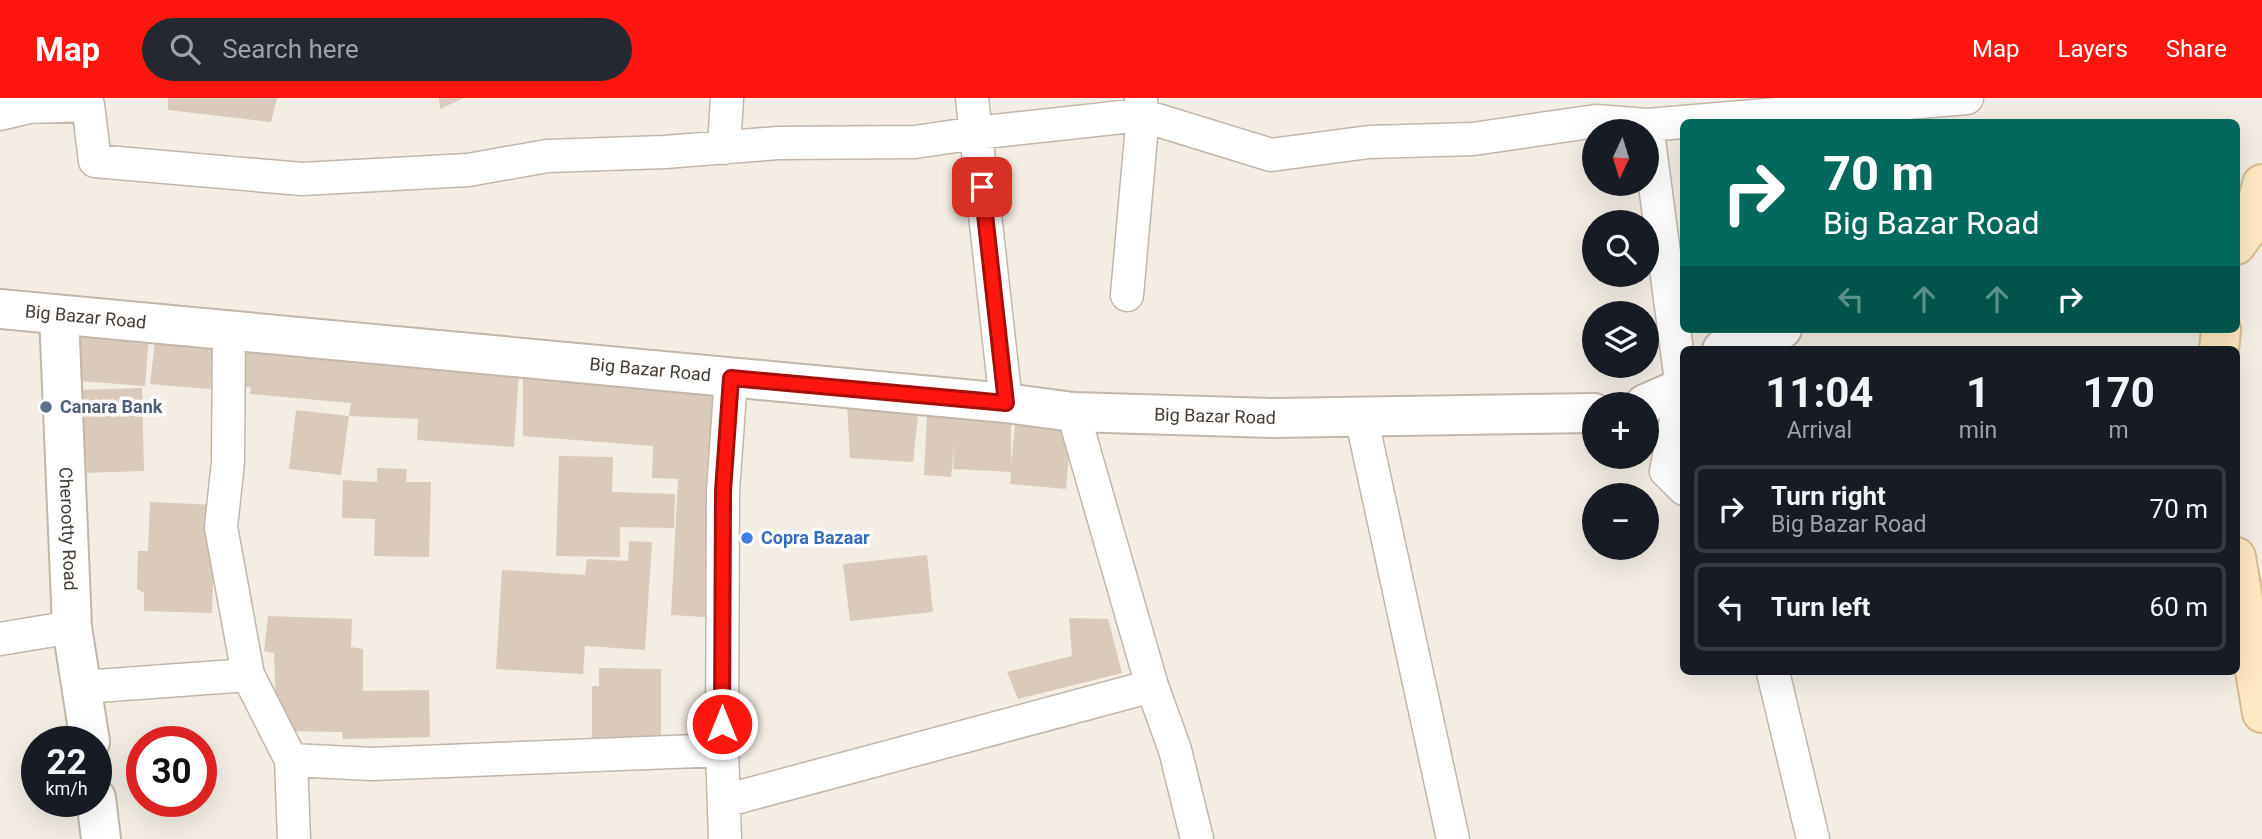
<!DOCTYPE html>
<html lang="en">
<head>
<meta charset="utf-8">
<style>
  body { margin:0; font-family:Roboto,sans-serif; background:#242831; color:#f1f3f6; height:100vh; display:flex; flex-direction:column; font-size:26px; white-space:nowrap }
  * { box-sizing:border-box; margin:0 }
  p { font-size:23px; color:#9ea1a6 }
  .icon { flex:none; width:38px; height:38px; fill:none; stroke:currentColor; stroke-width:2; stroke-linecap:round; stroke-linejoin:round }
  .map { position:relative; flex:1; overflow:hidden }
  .side { position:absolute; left:1680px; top:248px; width:560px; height:329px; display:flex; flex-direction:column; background:#171b24; border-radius:10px; box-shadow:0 7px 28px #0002 }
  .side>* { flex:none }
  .guide { position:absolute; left:1680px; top:21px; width:560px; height:214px; border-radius:10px; box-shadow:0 7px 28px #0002; background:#00695c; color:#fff; overflow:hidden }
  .needle { width:46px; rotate:184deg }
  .fabs { position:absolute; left:1582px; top:21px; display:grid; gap:14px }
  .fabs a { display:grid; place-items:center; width:77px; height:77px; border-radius:50%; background:#171b24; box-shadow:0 7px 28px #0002; font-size:35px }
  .speed { position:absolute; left:21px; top:628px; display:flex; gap:14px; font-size:35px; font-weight:700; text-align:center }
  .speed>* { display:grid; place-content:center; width:91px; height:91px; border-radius:50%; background:#171b24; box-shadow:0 7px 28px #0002; line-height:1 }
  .speed small { font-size:18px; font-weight:400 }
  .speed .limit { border:10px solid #d22; background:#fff; color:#111 }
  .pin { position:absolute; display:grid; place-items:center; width:60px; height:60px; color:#fff; margin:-30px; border-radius:14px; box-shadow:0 4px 10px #0006 }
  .me { position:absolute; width:77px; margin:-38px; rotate:0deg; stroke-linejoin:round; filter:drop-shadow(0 0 5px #0008) }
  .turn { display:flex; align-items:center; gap:24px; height:147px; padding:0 28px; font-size:32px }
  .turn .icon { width:91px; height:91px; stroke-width:2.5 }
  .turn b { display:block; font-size:49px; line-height:60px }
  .lanes { display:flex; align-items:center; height:66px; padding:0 28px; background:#0003; justify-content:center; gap:35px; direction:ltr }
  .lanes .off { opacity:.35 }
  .eta { display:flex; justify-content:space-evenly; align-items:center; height:119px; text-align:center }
  .eta b { font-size:42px; font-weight:700; line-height:49px }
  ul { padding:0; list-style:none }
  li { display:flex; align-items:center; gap:21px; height:88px; margin:0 14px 10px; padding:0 14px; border:4px solid #363941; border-radius:10px }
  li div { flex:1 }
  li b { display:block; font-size:26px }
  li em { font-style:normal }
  header { display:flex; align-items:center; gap:42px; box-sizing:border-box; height:98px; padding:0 35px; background:#ff160f; color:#fff }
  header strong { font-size:33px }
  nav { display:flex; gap:38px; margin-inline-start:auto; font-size:24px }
  .search { width:490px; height:63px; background:#242831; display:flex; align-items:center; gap:18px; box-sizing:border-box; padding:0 24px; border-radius:38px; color:#9ea1a6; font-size:26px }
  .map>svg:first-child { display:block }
  .building { fill:#d9cabb }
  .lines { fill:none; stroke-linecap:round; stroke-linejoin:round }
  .minor-casing { stroke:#c3b6a9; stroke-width:35 }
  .tertiary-casing { stroke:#c3b6a9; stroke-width:42 }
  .secondary-casing { stroke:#d7bc8f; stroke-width:42 }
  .minor { stroke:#fff; stroke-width:32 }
  .tertiary { stroke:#fff; stroke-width:38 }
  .secondary { stroke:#ffe9c2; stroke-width:38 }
  .route-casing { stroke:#a60e0a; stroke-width:18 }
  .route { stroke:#ff160f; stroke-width:12 }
  .service-dot { fill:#5c6f8a; stroke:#fff; stroke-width:2.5 }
  .shop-dot { fill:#3f7fe0; stroke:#fff; stroke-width:2.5 }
  .labels { text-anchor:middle; stroke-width:7; stroke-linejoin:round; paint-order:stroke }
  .street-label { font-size:18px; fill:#463c33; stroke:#fff }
  .service-label { font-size:18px; font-weight:bold; fill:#4e5e75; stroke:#fff; text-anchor:start }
  .shop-label { font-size:18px; font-weight:bold; fill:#366cbe; stroke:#fff; text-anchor:start }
</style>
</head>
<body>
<header>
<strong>Map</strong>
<div class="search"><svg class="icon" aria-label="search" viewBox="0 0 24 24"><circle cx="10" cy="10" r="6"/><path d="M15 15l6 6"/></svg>Search here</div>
<nav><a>Map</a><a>Layers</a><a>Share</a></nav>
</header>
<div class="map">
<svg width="2262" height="741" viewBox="0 0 2262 741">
  <rect width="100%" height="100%" fill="#f3ede4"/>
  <path class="building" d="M168,0H277L271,24L168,12Z
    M439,0H464L440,11Z
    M80,234L149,238L145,288L67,282Z
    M155,244L223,249L222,292L150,286Z
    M236,252L519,275L514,349L417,342L418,321L349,318L351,305L250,296L251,289H234Z
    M523,269L720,289L705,519L671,517L678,381L652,380L653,348L523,338Z
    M142,290L144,373L81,375L79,292Z
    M847,306L918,317L913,364L850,360Z
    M296,312L349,318L341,377L289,371Z
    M927,318L1011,324V367L1015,327L1071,331L1066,391L1010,386L1011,374L953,371L955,340L951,379L924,377Z
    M559,358L613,359L612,394L675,396L674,430L620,429V459L556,458Z
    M377,370L407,371L406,384H431L429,459L374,458L375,421L342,420L343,382L377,384Z
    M150,404L216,407L212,515L144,513V495L137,491L138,453H148Z
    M629,443L652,444L645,552L585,548L583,576L496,571L502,472L585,477L587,461L628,463Z
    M927,457L933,514L850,523L843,466Z
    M268,518L352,521L351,549L363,551V593L429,592L430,639L343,641L342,634L277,633L274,555L264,553Z
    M1069,520L1108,521L1122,575L1018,601L1007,574L1072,558Z
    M599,570L661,571V646H592V588H599Z"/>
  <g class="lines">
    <defs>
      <path id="minor" d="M972,0L1006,305
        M0,16L29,9L88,7L95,63L302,81L468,72L547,58L665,54L778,45L915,44L976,35L1141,17L1271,57L1369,44L1473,41L1596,23L1647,27L1967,0
        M1647,27L1682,291L1666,373L1684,391
        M724,50L727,0
        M1127,197L1142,27L1141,0
        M229,233L228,364L221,429L248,577
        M1073,314L1152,588L1175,652L1197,741
        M1361,318L1453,741
        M0,541L72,529
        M1773,574L1813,741
        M83,589L248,577L291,662L372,666L722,652
        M291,662L294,741
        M724,703L1152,588
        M725,741L722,652L723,393L731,280"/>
      <g id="tertiary">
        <path id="s1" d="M0,211L1006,305L1073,314L1273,320L1594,315"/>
        <path id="s2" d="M59,217L72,529L90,644"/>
        <path d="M1722,252L1728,246L1782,231"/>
        <path d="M1645,306L1684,289"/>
        <path d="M96,700L101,741"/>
      </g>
      <path id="secondary" d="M2236,147L2253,123L2262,86
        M2219,252L2221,231
        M2236,459L2262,615"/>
    </defs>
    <use href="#minor" class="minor-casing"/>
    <use href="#tertiary" class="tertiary-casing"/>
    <use href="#secondary" class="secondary-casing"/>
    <use href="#minor" class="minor"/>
    <use href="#tertiary" class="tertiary"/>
    <use href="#secondary" class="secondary"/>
  </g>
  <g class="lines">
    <defs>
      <path id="route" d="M722,626L723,393L731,280L1006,305L982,89"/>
    </defs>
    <use href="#route" class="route-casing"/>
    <use href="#route" class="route"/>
  </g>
  <circle class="service-dot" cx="46" cy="309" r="7"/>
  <circle class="shop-dot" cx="747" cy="440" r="7"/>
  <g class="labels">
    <g class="street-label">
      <text dy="6" stroke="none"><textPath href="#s1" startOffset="86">Big Bazar Road</textPath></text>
      <text dy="6" stroke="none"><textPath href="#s1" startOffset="653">Big Bazar Road</textPath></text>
      <text dy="6" stroke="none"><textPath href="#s1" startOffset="1220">Big Bazar Road</textPath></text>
      <text dy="6" stroke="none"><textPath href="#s2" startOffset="214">Cherootty Road</textPath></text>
    </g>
    <g class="service-label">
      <text x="60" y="315">Canara Bank</text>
    </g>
    <g class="shop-label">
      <text x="761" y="446">Copra Bazaar</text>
    </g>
  </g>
</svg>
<div class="fabs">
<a><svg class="needle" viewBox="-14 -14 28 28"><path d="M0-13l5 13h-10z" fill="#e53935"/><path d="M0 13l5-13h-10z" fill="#9ea1a6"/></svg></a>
<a><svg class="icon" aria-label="search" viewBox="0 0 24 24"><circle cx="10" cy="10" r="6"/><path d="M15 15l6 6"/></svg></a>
<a><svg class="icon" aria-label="layers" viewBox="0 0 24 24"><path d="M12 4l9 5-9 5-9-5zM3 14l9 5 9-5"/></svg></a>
<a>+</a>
<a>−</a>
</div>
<div class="speed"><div>22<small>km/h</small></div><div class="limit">30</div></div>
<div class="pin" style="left:982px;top:89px;background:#d93025"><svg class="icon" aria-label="arrive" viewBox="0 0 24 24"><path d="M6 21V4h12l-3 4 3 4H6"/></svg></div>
<svg class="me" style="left:722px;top:626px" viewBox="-20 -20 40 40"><circle r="17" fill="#ff160f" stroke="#fff" stroke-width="3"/><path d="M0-11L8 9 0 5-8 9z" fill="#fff"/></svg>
<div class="guide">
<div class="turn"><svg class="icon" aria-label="right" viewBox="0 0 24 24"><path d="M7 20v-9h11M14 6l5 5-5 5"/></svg><div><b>70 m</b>Big Bazar Road</div></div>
<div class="lanes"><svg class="icon off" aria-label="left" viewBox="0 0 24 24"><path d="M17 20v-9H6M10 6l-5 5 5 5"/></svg><svg class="icon off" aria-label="ahead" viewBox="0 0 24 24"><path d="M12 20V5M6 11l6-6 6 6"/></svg><svg class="icon off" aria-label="ahead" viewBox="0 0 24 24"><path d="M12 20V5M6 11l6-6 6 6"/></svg><svg class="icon" aria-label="right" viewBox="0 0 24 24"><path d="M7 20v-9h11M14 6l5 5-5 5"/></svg></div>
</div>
<section class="side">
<div class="eta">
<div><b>11:04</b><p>Arrival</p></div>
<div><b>1</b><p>min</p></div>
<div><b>170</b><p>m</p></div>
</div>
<ul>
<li><svg class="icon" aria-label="right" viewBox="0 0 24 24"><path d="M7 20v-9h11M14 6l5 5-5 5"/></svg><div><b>Turn right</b><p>Big Bazar Road</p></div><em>70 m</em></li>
<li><svg class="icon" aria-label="left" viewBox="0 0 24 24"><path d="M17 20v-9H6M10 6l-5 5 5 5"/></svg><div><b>Turn left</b></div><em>60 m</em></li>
</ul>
</section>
</div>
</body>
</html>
